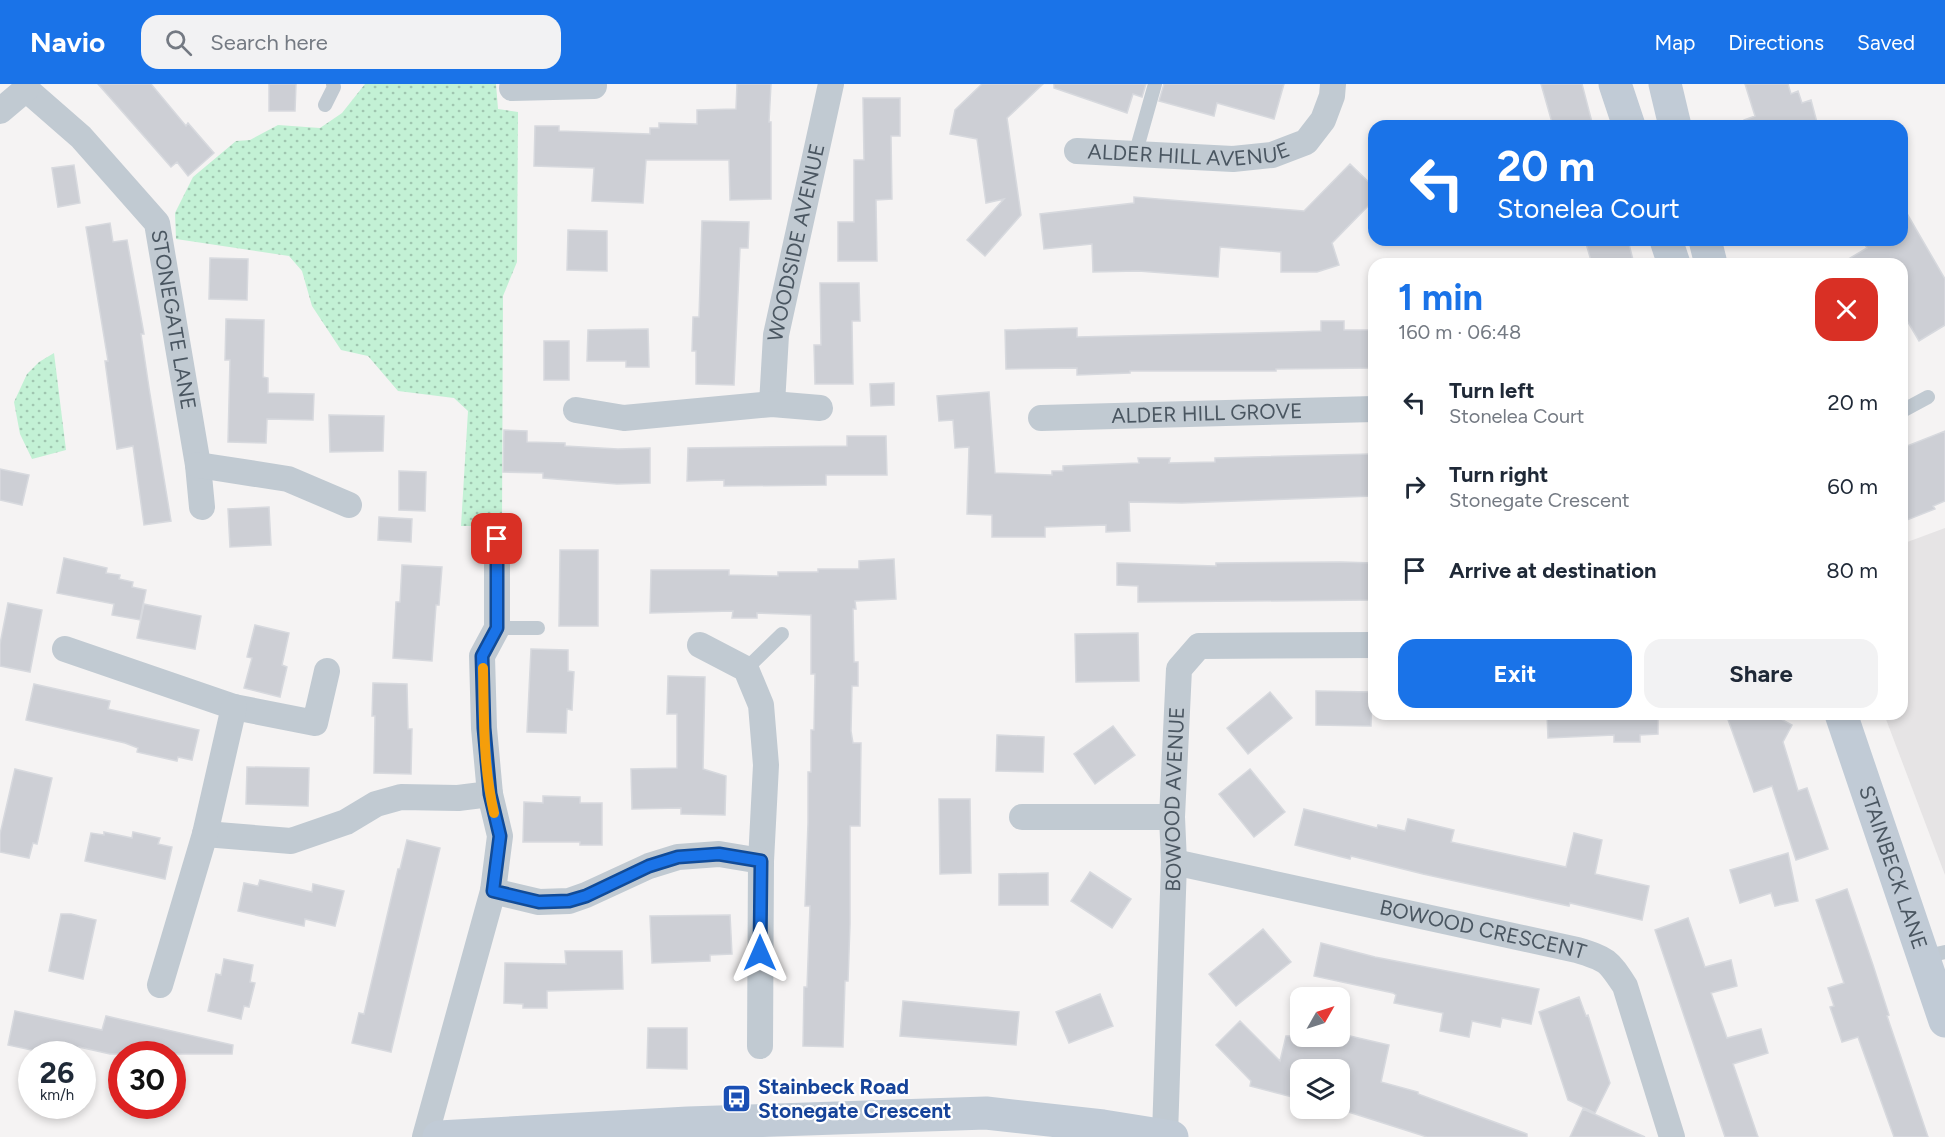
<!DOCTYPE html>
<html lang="en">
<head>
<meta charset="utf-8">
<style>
  body { margin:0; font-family:Figtree,sans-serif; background:#f2f2f3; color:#1f2937; height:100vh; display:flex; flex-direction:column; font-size:22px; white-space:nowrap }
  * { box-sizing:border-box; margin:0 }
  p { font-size:20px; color:#747a83 }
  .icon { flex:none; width:33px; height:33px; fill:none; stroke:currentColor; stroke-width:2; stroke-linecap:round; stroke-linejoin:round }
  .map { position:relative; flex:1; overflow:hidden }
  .sheet { position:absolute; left:1368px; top:174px; width:540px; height:462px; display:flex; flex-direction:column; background:#fff; border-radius:18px; box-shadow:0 3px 9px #0003 }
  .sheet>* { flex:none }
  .hud { position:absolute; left:1368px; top:36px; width:540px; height:126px; border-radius:18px; box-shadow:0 3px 9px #0003; background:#1a73e8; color:#fff; overflow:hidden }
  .needle { width:39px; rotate:51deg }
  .controls { position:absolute; left:1290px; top:903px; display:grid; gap:12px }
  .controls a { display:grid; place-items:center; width:60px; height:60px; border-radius:12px; background:#fff; box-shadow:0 3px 9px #0003; font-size:30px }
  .speed { position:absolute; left:18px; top:957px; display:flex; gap:12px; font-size:30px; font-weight:700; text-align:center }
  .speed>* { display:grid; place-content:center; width:78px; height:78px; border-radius:50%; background:#fff; box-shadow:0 3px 9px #0003; line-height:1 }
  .speed small { font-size:15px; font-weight:400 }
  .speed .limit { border:9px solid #d22; background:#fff; color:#111 }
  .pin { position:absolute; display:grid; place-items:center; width:51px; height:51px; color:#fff; margin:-26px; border-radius:12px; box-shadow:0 3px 9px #0006 }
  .me { position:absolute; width:66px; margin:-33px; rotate:0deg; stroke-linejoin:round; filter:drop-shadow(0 0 4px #0008) }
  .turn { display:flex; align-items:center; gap:21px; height:126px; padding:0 30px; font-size:27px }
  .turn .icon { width:78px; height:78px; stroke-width:2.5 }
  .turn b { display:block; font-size:42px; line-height:51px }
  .round { display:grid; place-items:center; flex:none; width:63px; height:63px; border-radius:18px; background:#f2f2f3 }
  .headline { display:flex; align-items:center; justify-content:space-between; height:102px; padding:0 30px }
  h1 { font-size:36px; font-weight:700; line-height:45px; color:#1a73e8 }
  .cta { display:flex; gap:12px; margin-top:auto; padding:12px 30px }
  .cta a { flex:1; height:69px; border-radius:18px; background:#1a73e8; color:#fff; font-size:24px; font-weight:700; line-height:69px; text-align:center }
  .cta a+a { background:#f2f2f3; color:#1f2937 }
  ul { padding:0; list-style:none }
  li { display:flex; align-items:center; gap:18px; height:84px; padding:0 30px }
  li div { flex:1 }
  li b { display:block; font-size:22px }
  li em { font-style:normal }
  header { display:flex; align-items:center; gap:36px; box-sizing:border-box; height:84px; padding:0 30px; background:#1a73e8; color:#fff }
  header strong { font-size:28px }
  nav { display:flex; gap:33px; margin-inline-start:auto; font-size:21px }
  .search { width:420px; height:54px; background:#f2f2f3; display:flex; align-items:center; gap:15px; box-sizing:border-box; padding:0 21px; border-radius:18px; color:#747a83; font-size:22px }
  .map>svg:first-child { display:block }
  .education { fill:#e6e4e5 }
  .green { fill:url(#green-dots) }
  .building { fill:#cdcfd5; stroke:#d7d9de; stroke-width:1.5 }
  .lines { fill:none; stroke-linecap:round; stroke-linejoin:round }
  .lane { stroke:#c1cad2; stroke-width:14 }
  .street { stroke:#c1cad2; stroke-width:26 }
  .secondary { stroke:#c1cbd6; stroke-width:33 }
  .route-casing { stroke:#114b97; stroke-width:15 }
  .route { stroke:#1a73e8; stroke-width:10 }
  .slow { stroke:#f59e0b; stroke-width:10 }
  .labels { text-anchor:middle; stroke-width:4.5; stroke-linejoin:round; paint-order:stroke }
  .street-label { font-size:21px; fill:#4a5661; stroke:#fff }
  .transit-label { font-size:21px; font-weight:bold; fill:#164399; stroke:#fff; text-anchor:start }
</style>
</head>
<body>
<header>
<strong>Navio</strong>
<div class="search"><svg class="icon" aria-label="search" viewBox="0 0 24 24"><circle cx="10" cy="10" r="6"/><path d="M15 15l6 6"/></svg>Search here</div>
<nav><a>Map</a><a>Directions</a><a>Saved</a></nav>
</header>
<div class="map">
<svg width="1945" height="1053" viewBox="0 0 1945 1053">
  <defs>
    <pattern id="green-dots" width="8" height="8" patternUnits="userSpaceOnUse" patternTransform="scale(1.5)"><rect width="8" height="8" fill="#c3f1d5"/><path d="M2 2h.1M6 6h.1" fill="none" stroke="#a0c6b0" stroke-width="1.8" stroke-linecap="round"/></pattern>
  </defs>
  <rect width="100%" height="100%" fill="#f5f3f3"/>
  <path class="education" d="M1945,444V791L1884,630H1902V460Z"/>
  <path class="green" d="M365,0H496L498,25L518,28L517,178L503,212L502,442H461L468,327L454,314L398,307L368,272L341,266L312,222L302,187L289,172L176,155L175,129L193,93L236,57L250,56L278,41L320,44L342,29Z
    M54,269L66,366L32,375L20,350L14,318L27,290L39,278Z"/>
  <path class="building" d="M98,0H151L186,42L188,39L214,69L188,92L177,78L171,83Z
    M269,0H296L295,27H269Z
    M737,0H771L769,38H771V115L730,116L729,76H646L643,119L592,117L594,84L534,82L535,42H559V47L650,50V44H659V39L697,40V26L736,25Z
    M982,0H1043L1007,34L1021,131L985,172L967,156L1004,115L986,119L977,55L950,50L955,26Z
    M1054,0H1146L1142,13L1133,10L1127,29L1054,4Z
    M1164,0H1284L1274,35L1217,19L1214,32L1159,17Z
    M1541,0H1582L1593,42H1553Z
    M1745,0H1788L1791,10L1798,7L1802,19L1811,16L1818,42H1745L1744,36L1755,32Z
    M863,14H900V52H891L892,115L876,116L877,177H838V138H854V76H864Z
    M1350,80L1374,103V116L1332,159L1339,181L1317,188H1281V168L1220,163L1218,193L1138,187L1093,188L1092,160L1044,165L1040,130L1134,119V113L1304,127Z
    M74,81L80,119L58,123L52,84Z
    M1902,121L1945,195V241L1919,257L1902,228V180H1840L1867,164L1862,156H1902Z
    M702,137L749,138L748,164H740L734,301L696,300V267H692L693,233H699Z
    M110,139L113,158L127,156L144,250H141L149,304L171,437L144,441L133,362L117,365L105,277H108L86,143Z
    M568,146L607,147V187L567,186Z
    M1585,156H1628L1634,180H1592Z
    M210,174L248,175L247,216L209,215Z
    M820,199H859L860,237H852L853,300H815L814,261H821Z
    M226,235L264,236L263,293L268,294V309L314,310L313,336L267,335L266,359L228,358L230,276H225Z
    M1321,237H1344V246H1374V284L1276,285V287H1130V289L1077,291V284L1006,285L1005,246L1077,244V253L1291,248L1321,247Z
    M648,245L649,283H626V277H587L588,246Z
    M544,257H569V296H544Z
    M894,299V321L871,322L870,300Z
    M989,308L995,389L1052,391V387H1063V382L1139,379L1138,374H1170L1169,379L1215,378V374L1371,370V374L1374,373V412L1182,419L1129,418L1130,447L1106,448V441L1045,443V453H992V431L967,430L969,363L955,364L953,336L939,337L937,312Z
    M329,331L384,332L383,367L330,368Z
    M504,346L527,347V358L565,359V362L618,365L650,364V399L617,400L543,394V389L503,388Z
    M1945,347V417L1933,422L1935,425L1902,438V364Z
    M847,352H886L887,391H826V401L724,402V396L687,397L688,364L847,362Z
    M0,385L29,391L22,421L0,416Z
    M399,387L426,388L425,427L399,426Z
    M269,423L271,461L230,463L228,425Z
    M379,433L412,435L411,458L378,456Z
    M560,466H598V542H559Z
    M64,474L107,484L106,489L120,491L119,495L133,498L132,503L146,506L140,536L112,531L114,520L57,509Z
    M894,475L896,515L855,517L856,525H853L854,578H858V602H852L851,647L853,659H861L860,742H850V840L848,897H845L843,963L803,962L804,903H807L810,822H805L808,739V688H811V646H814L815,590H811V531L757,529V534H732L733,527L650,529L651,486H729V491L778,492V488H818V485H859V477Z
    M1341,478L1374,479V516L1138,518V502L1117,501V479L1216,482V479Z
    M402,481L442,483L439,521H436L432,577L393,574L396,518H400Z
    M8,519L42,526L30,588L0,582V560Z
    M144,520L201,532L195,565L137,554Z
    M255,541L289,549L282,581L287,583L280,613L244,604L252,574L247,573Z
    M1138,549L1139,597L1076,598L1075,550Z
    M531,565L568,566V587L574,588L573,606L572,626L567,625L566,649L527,648Z
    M668,592L705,593L703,685L726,692L725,731L681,730V724L632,725L631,685L677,684V630H667Z
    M373,599L407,600L408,645H412L411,690L374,689L375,632H372Z
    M34,600L110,617L108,625L199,646L192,676L178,673L177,677L137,668L138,664L125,659L26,636Z
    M1316,607L1372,608L1371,642L1316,641Z
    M1270,608L1292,634L1248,670L1227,644Z
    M1547,630H1658V650L1640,651V658H1614V651L1548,654Z
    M1726,630H1772L1792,641L1783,658L1798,707L1807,704L1828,765L1796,776L1772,702L1754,708Z
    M1113,642L1135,671L1095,700L1074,670Z
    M997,651L1044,653L1043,688L996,687Z
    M247,683L309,684L308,722L246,720Z
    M15,685L52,694L37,760L33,759L29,774L0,768V750Z
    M1250,685L1285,728L1254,753L1219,710Z
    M543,712L580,713V719H602V761H580V758H523L524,718L543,719Z
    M939,715H970L971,789L940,790Z
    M1304,725L1377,744L1378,741L1405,747L1408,735L1454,746L1451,758L1566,783L1574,749L1602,756L1595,790L1649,802L1642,836L1570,819L1569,822L1423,790L1351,772L1350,775L1295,761Z
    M104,748L132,754L133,748L160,754L158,760L172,763L165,795L85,777L91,749L104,751Z
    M407,756L440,764L391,968L352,959L359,929L364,930L398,785H400Z
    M1788,769L1798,817L1775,822L1771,809L1740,819L1730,786Z
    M1090,788L1131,815L1112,844L1071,817Z
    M1048,789V821H999V790Z
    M260,796L312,808L313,800L344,807L335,842L305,835L304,842L238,827L244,799L258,802Z
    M1847,805L1873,881L1889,931L1887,932L1928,1053H1894L1858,953L1842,958L1830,923L1834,922L1828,904L1844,899L1816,816Z
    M61,830H71L96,836L83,895L49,887Z
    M730,831L732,870L710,871V877L652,879L650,832Z
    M1688,834L1705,883L1731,876L1737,902L1711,909L1727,954L1761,945L1768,969L1733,980L1758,1053H1725L1655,846Z
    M1263,845L1291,878L1236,922L1209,890Z
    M1321,859L1375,873L1539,905L1531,940L1502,934L1500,943L1472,937L1469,953L1440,947L1443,929L1394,919L1396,911L1393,909L1314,892Z
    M565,867H622L623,905L547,907V924H523V920L504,919L505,879L566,880Z
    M224,875L253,881L250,898L255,899L249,923L244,922L241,935L208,927L216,890L221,891Z
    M1100,910L1113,942L1069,959L1056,928Z
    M1579,913L1586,932L1588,931L1610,999L1595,1029L1568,1016L1539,928Z
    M903,917L1019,928L1016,961L900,952Z
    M15,927L102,946L106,932L233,961L232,970H110L79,963L78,970H50L8,961Z
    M1240,937L1280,977L1286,952H1350L1389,961L1381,998L1418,1008V1010L1527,1050V1053H1427L1336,1024H1340V986H1300V1015L1250,1002L1251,997L1216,961Z
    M648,944H687V985L647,984Z
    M1583,1025L1645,1053H1570Z"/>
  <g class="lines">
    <path class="lane" d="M325,21L334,3L333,0
      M1135,71L1155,0
      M1902,327L1928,313
      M497,544H538
      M746,585L782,550
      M1923,873L1945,868"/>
    <g class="street">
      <path id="s1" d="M25,0L26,5L81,53L157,139L198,381L202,423"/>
      <path d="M512,4L594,2"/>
      <path d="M0,27L26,5"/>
      <path id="s2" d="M1077,67L1233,75L1272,71L1306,58L1323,36L1332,12L1333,0"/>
      <path id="s3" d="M772,320L776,251L831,0"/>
      <path d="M576,326L624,334L772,320L820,324"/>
      <path id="s4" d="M1041,334L1374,325"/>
      <path d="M198,381L288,395L349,421"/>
      <path d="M700,561L746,585L761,621L766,681L761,777L760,962"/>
      <path d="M65,565L234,623L315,639L327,587"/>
      <path d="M1022,733H1172"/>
      <path d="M205,750L291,757L346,738L376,720L401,713L458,714L490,710"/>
      <path id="s5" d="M1174,778L1577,866C1607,875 1608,876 1625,902L1672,1053"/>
      <path d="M493,807L539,818L569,817L586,811L649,782L678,773L719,770L761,777"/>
      <path d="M160,901L205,750L234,623"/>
      <path id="s6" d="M1165,1051L1174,778L1172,733L1179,585L1199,562L1374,561"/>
      <path d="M425,1053L493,807L500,752L490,710L484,644L482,572L497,544V455"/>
    </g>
    <g class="secondary">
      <path d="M1615,0L1629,42"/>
      <path d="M1665,0L1675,42"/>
      <path d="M1666,156L1674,180"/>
      <path d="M1705,156L1711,180"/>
      <path id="s7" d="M1841,630L1945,937"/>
      <path d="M439,1053L688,1039L986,1029L1103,1042L1172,1053"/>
    </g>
  </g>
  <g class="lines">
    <defs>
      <path id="route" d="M497,455V544L482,572L484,644L490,710L500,752L493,807L539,818L569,817L586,812L649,782L678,773L719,770L761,777L760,869"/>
    </defs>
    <use href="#route" class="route-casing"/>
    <use href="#route" class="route"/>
    <path class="slow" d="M483,584C484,632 483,682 494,729"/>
  </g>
  <defs>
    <symbol id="bus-square" viewBox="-11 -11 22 22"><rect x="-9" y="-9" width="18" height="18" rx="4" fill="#1a4fb4" stroke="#fff"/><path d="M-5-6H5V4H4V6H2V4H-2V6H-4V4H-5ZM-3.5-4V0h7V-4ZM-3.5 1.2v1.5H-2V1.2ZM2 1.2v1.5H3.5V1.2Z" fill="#fff"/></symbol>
  </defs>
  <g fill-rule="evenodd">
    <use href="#bus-square" x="720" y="998" width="33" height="33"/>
  </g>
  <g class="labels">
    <g class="street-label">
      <text dy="7" stroke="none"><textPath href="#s2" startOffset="112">ALDER HILL AVENUE</textPath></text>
      <text dy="7" stroke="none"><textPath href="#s3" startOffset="164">WOODSIDE AVENUE</textPath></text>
      <text dy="7" stroke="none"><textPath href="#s1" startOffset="291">STONEGATE LANE</textPath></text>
      <text dy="7" stroke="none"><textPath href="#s4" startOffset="166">ALDER HILL GROVE</textPath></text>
      <text dy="7" stroke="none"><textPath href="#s6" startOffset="336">BOWOOD AVENUE</textPath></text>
      <text dy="7" stroke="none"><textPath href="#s7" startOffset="162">STAINBECK LANE</textPath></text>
      <text dy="7" stroke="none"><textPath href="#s5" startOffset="316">BOWOOD CRESCENT</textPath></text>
    </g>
    <g class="transit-label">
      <text x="758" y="1010">Stainbeck Road<tspan x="758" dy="24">Stonegate Crescent</tspan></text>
    </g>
  </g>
</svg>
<div class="controls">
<a><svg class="needle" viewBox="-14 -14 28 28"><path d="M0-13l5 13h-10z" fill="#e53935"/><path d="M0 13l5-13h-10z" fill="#747a83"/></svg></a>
<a><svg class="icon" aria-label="layers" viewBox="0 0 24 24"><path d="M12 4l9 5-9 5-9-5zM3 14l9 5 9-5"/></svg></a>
</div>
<div class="speed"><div>26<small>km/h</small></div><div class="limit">30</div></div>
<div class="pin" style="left:497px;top:455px;background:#d93025"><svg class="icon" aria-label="arrive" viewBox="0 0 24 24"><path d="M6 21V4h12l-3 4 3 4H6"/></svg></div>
<svg class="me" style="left:760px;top:869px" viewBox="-20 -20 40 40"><path d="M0-17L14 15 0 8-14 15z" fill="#1a73e8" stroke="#fff" stroke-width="4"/></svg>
<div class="hud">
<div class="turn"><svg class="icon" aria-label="left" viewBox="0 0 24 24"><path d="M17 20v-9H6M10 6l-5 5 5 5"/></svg><div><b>20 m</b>Stonelea Court</div></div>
</div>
<section class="sheet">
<div class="headline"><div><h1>1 min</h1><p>160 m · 06:48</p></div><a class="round" style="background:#d93025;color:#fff"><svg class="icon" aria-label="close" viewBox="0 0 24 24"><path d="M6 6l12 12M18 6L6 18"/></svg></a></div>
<ul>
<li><svg class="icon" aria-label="left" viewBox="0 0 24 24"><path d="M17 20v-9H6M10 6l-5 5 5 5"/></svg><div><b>Turn left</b><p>Stonelea Court</p></div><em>20 m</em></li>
<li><svg class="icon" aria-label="right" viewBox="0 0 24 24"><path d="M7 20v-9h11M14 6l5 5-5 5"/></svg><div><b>Turn right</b><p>Stonegate Crescent</p></div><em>60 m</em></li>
<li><svg class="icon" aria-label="arrive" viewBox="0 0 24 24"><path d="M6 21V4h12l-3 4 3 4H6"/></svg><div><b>Arrive at destination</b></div><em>80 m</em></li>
</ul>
<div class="cta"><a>Exit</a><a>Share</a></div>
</section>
</div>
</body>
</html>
